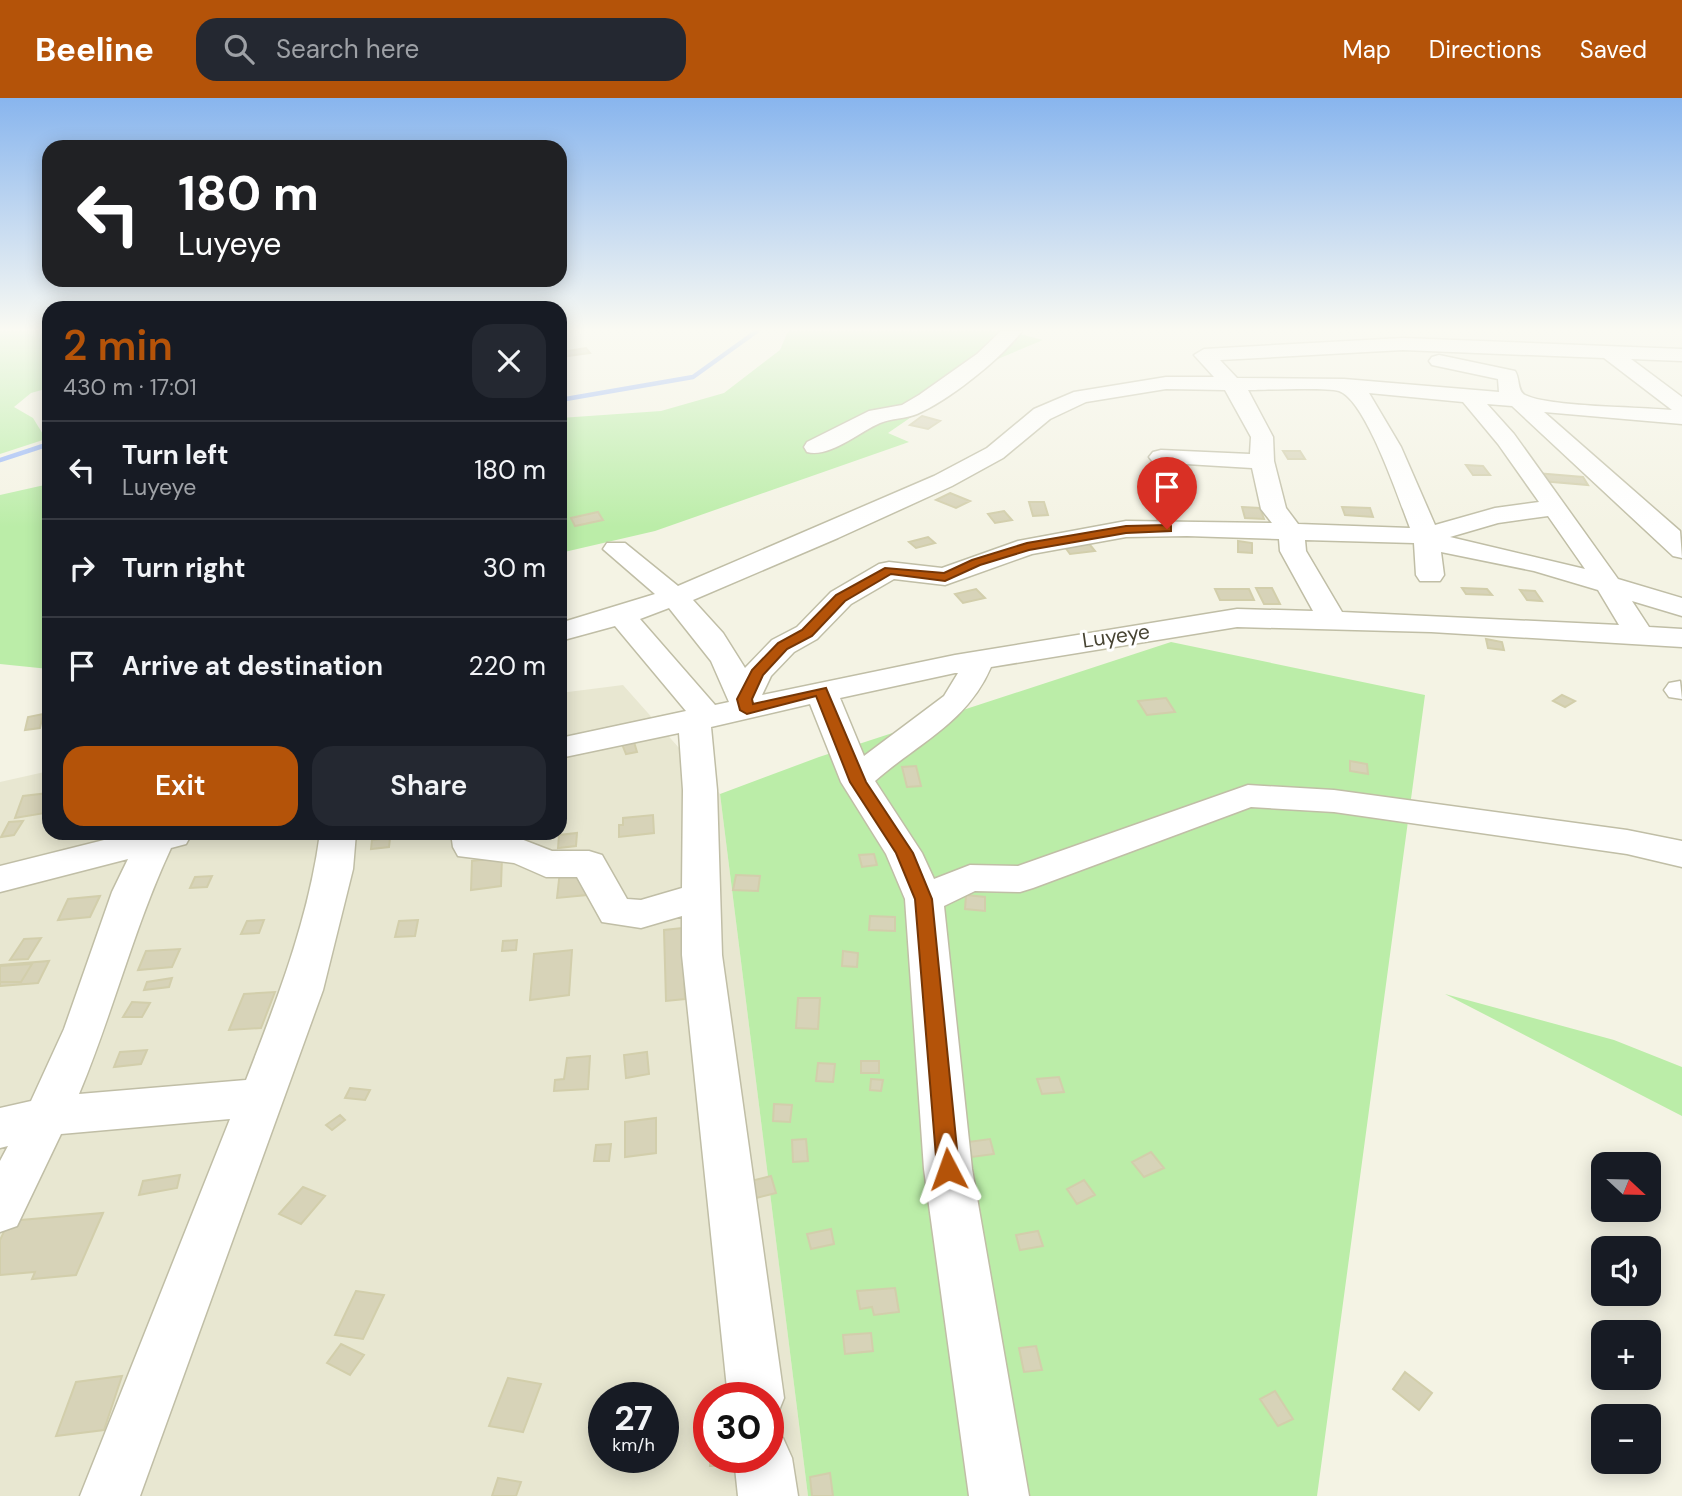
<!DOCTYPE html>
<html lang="en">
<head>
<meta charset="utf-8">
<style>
  body { margin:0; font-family:"DM Sans",sans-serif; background:#242831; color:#f1f3f6; height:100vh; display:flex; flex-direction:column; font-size:26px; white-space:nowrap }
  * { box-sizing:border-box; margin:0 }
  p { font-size:23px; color:#9ea1a6 }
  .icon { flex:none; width:38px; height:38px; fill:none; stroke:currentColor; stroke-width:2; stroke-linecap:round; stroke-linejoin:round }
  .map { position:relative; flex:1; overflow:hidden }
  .side { position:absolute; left:42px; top:203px; width:525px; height:539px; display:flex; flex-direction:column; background:#171b24; border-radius:21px; box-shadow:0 4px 18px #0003 }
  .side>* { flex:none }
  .banner { position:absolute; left:42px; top:42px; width:525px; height:147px; border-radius:21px; box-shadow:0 4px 18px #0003; background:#202124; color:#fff; overflow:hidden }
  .needle { width:46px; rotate:112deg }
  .controls { position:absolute; left:1591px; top:1054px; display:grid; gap:14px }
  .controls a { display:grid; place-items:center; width:70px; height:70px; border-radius:14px; background:#171b24; box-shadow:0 4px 18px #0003; font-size:35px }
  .speed { position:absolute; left:588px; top:1284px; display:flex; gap:14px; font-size:35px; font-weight:700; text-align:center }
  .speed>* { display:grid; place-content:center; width:91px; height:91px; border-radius:50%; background:#171b24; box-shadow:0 4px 18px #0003; line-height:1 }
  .speed small { font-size:18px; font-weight:400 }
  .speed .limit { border:10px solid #d22; background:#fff; color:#111 }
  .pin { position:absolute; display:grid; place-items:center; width:60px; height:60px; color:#fff; margin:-72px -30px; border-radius:50% 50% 50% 0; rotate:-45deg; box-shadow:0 0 7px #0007 }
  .pin .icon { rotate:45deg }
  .me { position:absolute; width:77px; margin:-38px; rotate:356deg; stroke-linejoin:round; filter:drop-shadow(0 0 5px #0008) }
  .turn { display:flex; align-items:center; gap:24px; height:147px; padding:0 21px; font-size:32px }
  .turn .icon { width:91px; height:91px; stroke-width:2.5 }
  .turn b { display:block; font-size:49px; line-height:60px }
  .round { display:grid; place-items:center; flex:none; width:74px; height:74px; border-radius:21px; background:#242831 }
  .head { display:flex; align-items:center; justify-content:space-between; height:119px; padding:0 21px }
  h1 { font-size:42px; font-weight:600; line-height:52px; color:#b45309 }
  .cta { display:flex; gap:14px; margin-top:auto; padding:14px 21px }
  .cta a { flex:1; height:80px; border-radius:21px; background:#b45309; color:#fff; font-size:28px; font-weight:600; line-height:80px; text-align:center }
  .cta a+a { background:#242831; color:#f1f3f6 }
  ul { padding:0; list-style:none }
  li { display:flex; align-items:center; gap:21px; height:98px; padding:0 21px; border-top:2px solid #363941 }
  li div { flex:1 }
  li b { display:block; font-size:26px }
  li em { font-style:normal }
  header { display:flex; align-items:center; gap:42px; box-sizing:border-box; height:98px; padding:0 35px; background:#b45309; color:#fff }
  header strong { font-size:33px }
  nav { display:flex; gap:38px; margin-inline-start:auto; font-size:24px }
  .search { width:490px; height:63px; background:#242831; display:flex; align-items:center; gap:18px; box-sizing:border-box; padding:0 24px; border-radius:21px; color:#9ea1a6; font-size:26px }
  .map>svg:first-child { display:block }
  .residential { fill:#e8e7d1; fill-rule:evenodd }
  .green { fill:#bbeda8 }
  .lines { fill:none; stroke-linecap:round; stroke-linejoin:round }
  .stream { stroke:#99b7f7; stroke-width:4.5 }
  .building { fill:#d7d3b8; stroke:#d2ceab; stroke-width:2 }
  .minor-casing { stroke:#c0bea6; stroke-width:3 }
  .minor { fill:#fff; fill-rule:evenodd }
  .route { fill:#b45309; stroke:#753606; stroke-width:2 }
  .labels { text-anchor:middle; stroke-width:6; stroke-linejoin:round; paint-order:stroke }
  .street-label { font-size:21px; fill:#474433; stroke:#fff }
</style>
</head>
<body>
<header>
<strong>Beeline</strong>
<div class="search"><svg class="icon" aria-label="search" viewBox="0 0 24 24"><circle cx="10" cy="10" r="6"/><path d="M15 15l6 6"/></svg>Search here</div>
<nav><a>Map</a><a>Directions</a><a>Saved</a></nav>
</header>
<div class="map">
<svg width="1682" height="1398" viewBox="0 0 1682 1398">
  <rect width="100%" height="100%" fill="#f4f3e4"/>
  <path class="residential" d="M623,587L720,696L808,1398H0V684L49,673V735H560V595ZM604,1300H663V1360H604ZM709,1300H768V1360H709Z"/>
  <path class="green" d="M0,233H49V290L31,295L14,309L33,320L46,341L0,356Z
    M788,233H1008L1043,242L993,263L888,335L909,344L655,433L560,455V320L661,313L724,295L780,252Z
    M49,386V571L0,566V397Z
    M1171,544L1425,597L1317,1398H808L720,696L819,659Z
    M1445,896L1614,942L1682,969V1018Z"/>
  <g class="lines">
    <path class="stream" d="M560,302L693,279L757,233
      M0,362L49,346"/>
  </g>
  <path class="building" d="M586,250L590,255L560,259V254Z
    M922,318L940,323L928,331L910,327Z
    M1283,353H1300L1305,361H1288Z
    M1466,367L1483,368L1490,377H1473Z
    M1536,375L1583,379L1588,387L1541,383Z
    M950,395L970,403L956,410L936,402Z
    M1029,404H1044L1048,417L1033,418Z
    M1153,408H1166L1170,421H1157Z
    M1242,409L1260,410L1264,421L1245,420Z
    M1342,409L1370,410L1373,419L1345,417Z
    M1004,413L1012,422L995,425L988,416Z
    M598,414L603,422L575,428L571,420Z
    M928,439L935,445L916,450L909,444Z
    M1086,442L1095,453L1070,456L1062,445Z
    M1238,443L1252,445V455L1238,454Z
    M1256,490H1272L1280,506H1264Z
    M1462,490L1487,491L1492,497L1466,496Z
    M976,491L985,500L963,505L955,496Z
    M1215,491H1249L1254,502H1220Z
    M1520,492L1535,493L1542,503L1527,502Z
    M1486,541L1502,544L1504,552L1488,550Z
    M1562,597L1575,603L1565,609L1553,603Z
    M1166,600L1175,614L1147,617L1138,603Z
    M43,616L40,630L25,632L28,619Z
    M634,644L637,654L626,656L622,646Z
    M1350,663L1367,666L1368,676L1350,673Z
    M916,668L921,688L907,689L902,669Z
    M49,695L45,715L15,720L23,698Z
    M653,717L654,735L619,739V727H623V720Z
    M23,723L14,737L1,739L9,724Z
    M577,735L576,748L558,750L559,737Z
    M390,740L389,749L371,751L372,742Z
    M874,756L877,767L862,769L859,757Z
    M502,759L501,788L471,792L472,763Z
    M589,771L587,797L557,800L560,773Z
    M736,777L760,778L758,793L733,792Z
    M212,778L207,789L190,790L195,779Z
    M966,797L985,799V813L965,811Z
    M100,798L90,819L58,822L68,801Z
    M870,818L895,819V833L869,832Z
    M264,822L259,835L241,836L247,823Z
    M418,822L415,838L395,839L399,823Z
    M682,830L685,901L666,903L664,832Z
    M41,840L28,861L10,862L24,841Z
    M517,842L516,852L502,853L503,843Z
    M180,851L172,869L138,872L146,853Z
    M572,852L569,897L530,902L534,856Z
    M843,853L858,855L857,869L842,868Z
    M49,863L38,885L0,888V867Z
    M32,866L21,884H0V868Z
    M172,880L169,889L144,892L147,884Z
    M275,894L261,930L229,932L244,896Z
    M798,900H820L818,931L796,930Z
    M132,904L150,905L142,919H123Z
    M147,952L141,966L114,969L120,954Z
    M647,954L649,976L626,980L624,957Z
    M590,958L588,991L554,993L555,982L564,981L567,960Z
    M861,963H879V975H861Z
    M818,965L835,966L833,984L816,983Z
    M1059,979L1064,994L1042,996L1037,981Z
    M871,981L883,982L881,993L870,992Z
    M350,990L370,992L365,1002L345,1000Z
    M774,1006L792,1007L790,1024L773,1023Z
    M340,1017L345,1022L332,1032L326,1027Z
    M656,1020V1055L625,1059V1024Z
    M806,1041L808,1063L793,1064L792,1042Z
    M990,1041L994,1056L972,1059L968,1044Z
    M611,1046L609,1063H594L596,1047Z
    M1151,1054L1164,1070L1144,1079L1132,1064Z
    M180,1077L177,1090L139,1097L143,1083Z
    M771,1078L776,1095L756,1100L751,1083Z
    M1084,1082L1095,1097L1077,1106L1067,1091Z
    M303,1089L325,1098L301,1126L279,1116Z
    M103,1115L76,1177L32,1181L35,1174L0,1177V1142L9,1123Z
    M831,1131L834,1146L811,1151L807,1136Z
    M1038,1133L1043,1148L1020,1152L1016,1137Z
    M895,1190L899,1214L874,1217L872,1209L860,1211L857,1193Z
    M356,1193L384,1197L363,1241L335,1237Z
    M871,1235L873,1253L845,1256L843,1237Z
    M341,1246L364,1257L350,1277L327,1265Z
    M1036,1248L1042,1272L1024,1274L1019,1250Z
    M1405,1274L1432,1295L1419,1312L1393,1291Z
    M122,1278L104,1332L56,1338L76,1284Z
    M508,1280L541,1286L523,1334L489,1328Z
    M1275,1293L1293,1321L1278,1328L1260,1301Z
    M711,1360H731L730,1367L710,1368Z
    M830,1375L833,1398H812L810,1379Z
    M498,1380L521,1384L516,1398H492Z"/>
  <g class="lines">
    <defs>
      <path id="minor" d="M1001,233H1022C1001,261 948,303 917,316C905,321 892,320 880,325C859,334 830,360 807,354L804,349L807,344L869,313L902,307L919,297L977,256Z
        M1403,240L1682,251V263L1631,261L1682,299V326L1544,314L1680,433L1682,460L1673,458L1512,308L1487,306L1514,336L1618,481L1682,500V518L1632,503L1649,529L1682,531V549L1431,534L1237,529L991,569C967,625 918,645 875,683L922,755L934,781L970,767L1018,768L1248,687L1334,692L1627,732L1682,743V769L1627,756L1334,714L1251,709L1033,790L1020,794L975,793L944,808L972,1071L1029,1398H969L924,1071L905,801L886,756L841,684L810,606L711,629L717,692L722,857L784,1300L776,1320L768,1323V1300H728L682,857V818L641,830L602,824L577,779H546L514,765L458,758L453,749L451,735H487L488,738L521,741L552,753H589L602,757L627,801L641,802L682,790L683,692L679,635L560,660V640L686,613L615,528L560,543V525L655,496L603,451L607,445H625L678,488L934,378L987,350L1034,311L1074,294L1166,279H1214L1194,257L1204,251ZM1403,252L1604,260L1672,312C1640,309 1549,309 1525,297C1517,293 1520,280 1515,273L1439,257L1432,259L1429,263L1432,267L1498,281L1499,294L1344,281L1237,280L1220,262ZM1166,291L1225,292L1251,339L1250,356L1161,352L1153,354L1149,359L1153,364L1252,370L1261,411L1272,425L1126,423L1018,443L942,470L889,464L879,466L831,494L797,529L772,542L745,570L723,535L693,502L838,440L952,388L1003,360L1050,321L1086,304ZM1248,292C1266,292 1325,289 1339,293C1366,302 1399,402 1410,430L1298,426L1286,410L1274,363L1273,339ZM1369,295L1463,304L1498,346L1539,404L1495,410L1435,427L1401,349ZM1548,418L1585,471L1450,439L1498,425ZM1187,438L1279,441L1280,453L1313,513L1237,511L955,557L762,597L771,578L794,554L817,541L851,506L894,481L945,487L1032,456L1126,439ZM1305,442L1414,445L1416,477L1420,483H1440L1444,477L1441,454L1534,473L1598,492L1619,527L1342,514L1306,453ZM669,510L711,563L729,604L715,607L640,521ZM955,575H958L944,598L864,658L840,600Z
        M1680,583L1682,601L1669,599L1664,592L1669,585Z
        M132,735L191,737L186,746L171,750C134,829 113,915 79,996L246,982C277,902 309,820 320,735H356L353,771L323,892L140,1398H80L230,1021L61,1036L17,1128L0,1134V1063L8,1048L0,1050V1010L31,1003L64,931L112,794L128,761L0,794V768Z
        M768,1333L783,1340L792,1360L798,1398H738L734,1360H768Z"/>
    </defs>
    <use href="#minor" class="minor-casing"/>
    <use href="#minor" class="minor"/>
  </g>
  <linearGradient id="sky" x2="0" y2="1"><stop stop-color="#88b5ee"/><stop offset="0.54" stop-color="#fafaf3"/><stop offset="1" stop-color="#fafaf3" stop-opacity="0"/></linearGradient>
  <rect width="1682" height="429" fill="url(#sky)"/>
  <path class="route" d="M1167,427L1171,428V433L1126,435L1029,452L980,467L945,483L891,476L845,503L812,538L787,551L763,577L752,601L753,606L826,590L866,684L913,755L932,801L959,1071L956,1078L948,1080L940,1078L937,1071L915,801L896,755L850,684L816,598L747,616L740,612L737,601L752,572L778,545L802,532L836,497L885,470L944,475L972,462L1027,445L1126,428Z"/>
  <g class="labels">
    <g class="street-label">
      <text transform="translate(1116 538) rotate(-8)" y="7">Luyeye</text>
    </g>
  </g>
</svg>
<div class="controls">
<a><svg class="needle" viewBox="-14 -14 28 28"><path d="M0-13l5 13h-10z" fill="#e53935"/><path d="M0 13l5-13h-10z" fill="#9ea1a6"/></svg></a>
<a><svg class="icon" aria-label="sound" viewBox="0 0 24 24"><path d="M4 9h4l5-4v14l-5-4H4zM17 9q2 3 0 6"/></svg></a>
<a>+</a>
<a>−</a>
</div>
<div class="speed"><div>27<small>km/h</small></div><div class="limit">30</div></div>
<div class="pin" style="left:1167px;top:431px;background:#d93025"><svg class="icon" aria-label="arrive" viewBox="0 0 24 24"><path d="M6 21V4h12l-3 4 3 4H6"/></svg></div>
<svg class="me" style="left:948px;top:1071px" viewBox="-20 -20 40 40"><path d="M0-17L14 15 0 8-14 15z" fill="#b45309" stroke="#fff" stroke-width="4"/></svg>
<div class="banner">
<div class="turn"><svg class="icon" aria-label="left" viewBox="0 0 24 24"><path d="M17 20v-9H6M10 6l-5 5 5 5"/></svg><div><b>180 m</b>Luyeye</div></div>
</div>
<section class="side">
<div class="head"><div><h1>2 min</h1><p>430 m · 17:01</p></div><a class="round"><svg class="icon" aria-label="close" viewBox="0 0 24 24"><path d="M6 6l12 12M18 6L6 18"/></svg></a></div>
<ul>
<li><svg class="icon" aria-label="left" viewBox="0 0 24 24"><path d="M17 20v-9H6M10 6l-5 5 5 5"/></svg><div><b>Turn left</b><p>Luyeye</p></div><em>180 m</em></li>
<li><svg class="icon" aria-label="right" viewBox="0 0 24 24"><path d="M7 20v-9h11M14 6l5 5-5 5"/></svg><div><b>Turn right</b></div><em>30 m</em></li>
<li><svg class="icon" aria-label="arrive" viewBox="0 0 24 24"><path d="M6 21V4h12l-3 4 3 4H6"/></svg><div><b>Arrive at destination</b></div><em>220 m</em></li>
</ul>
<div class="cta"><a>Exit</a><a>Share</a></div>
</section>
</div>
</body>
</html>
